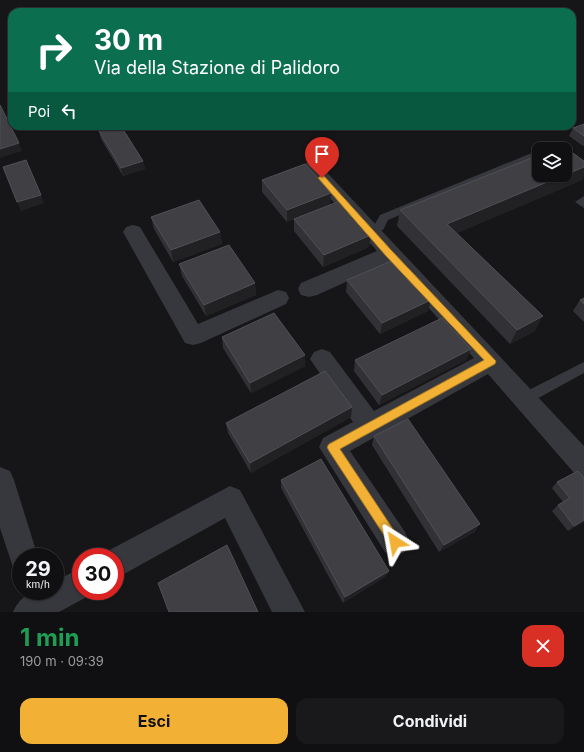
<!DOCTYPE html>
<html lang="it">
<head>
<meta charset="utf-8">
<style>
  body { margin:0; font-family:Inter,sans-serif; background:#19191b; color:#f1f3f6; height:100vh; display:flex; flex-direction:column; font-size:15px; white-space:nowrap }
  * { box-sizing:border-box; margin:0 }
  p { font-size:13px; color:#9c9d9f }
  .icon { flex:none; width:22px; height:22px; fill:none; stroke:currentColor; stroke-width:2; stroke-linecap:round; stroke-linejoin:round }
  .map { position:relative; height:612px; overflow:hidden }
  .sheet { display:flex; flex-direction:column; background:#101012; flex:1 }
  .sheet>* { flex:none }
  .top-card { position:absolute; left:8px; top:8px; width:568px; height:122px; border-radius:12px; box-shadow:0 1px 3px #0004,0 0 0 1px #303032; background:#0b6e4f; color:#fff; overflow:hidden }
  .fabs { position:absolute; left:532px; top:142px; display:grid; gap:8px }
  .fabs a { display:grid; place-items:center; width:40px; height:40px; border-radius:8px; background:#101012; box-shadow:0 1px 3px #0004,0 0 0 1px #303032; font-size:20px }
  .speed { position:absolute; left:12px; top:548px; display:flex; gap:8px; font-size:20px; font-weight:700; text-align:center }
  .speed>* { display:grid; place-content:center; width:52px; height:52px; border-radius:50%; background:#101012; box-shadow:0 1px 3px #0004,0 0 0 1px #303032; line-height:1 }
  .speed small { font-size:10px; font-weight:400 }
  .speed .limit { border:6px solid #d22; background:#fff; color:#111 }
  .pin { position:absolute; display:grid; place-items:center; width:34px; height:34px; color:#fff; margin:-41px -17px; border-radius:50% 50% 50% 0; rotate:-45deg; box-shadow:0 0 4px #0007 }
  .pin .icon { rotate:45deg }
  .me { position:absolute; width:44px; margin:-22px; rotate:326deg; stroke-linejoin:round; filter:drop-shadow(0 0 3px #0008) }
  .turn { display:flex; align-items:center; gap:14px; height:84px; padding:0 20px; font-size:18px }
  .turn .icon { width:52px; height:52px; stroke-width:2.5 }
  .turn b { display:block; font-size:28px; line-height:34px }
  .then { display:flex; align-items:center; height:38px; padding:0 20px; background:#0003; gap:8px; font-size:15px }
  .round { display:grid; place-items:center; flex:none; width:42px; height:42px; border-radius:12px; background:#19191b }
  .head { display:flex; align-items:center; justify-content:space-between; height:68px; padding:0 20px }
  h1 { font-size:24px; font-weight:700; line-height:30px; color:#1e9e55 }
  .button { display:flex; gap:8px; margin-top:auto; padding:8px 20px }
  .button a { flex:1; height:46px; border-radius:12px; background:#f2b134; color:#111; font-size:16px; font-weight:700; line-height:46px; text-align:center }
  .button a+a { background:#19191b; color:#f1f3f6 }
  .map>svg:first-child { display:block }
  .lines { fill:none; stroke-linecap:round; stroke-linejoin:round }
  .service { fill:#37383d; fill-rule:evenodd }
  .minor { fill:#37383d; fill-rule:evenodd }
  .wall { fill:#323236 }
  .shaded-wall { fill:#212124 }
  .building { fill:#3f3f44; stroke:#4f5156 }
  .route { fill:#f2b134; stroke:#9d7322 }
</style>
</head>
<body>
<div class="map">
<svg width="584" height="612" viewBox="0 0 584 612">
  <rect width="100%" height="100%" fill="#161618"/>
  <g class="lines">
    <path class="service" d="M539,150V156L388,220L383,230L369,234L364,230L365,227L375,224L380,215Z
      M584,196V208L575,202Z
      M584,362V373L531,402L526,404L521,402L519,398L521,394Z"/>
    <path class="minor" d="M312,161L318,163L584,446V478L575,474L488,374L350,451L405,532L410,542L405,552L395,557L385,552L319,447L323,438L353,422L310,359L314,352L322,349L330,352L374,411L474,358L388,263L317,295L309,297L301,295L298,289L301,283L377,251L306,171L303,167L306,163Z
      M133,225L140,227L198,324L278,290L286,292L289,298L286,304L201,343L193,345L185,343L123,232L126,227Z
      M0,467L10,471L14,480L38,557H21V571L13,567L0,528Z
      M230,486L240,490L305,612H272L225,518L115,579V557H103L104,553Z
      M81,568V591H93L92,594L59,612H13C22,592 35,591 55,591V581Z"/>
  </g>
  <path class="wall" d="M584,124V145L583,146L569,136L573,128Z
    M99,131L143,161L145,169L123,176L101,139Z
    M584,161V175L582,180L457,233L535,331L510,344L397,226L400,210Z
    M262,180L330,204L287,222L262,192Z
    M151,217L220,232L222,244L173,262L154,229Z
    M294,219L371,235L369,247L323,267L294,231Z
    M179,264L255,283L256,295L206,316L182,276Z
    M347,280L428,311L380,334L346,292Z
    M584,298V322L573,311L580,300Z
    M222,337L305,366L251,393L223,348Z
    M471,349L466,360L379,405L354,371L355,360Z
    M351,417L251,473L228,433L226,423Z
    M374,436L475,532L439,552L372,445Z
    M578,471L584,522L568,531L552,511L558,505L563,502L552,488L557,482Z
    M281,480L389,571L385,577L343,603L281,488Z"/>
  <path class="shaded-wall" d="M93,126H106L94,129Z
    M19,143L22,151L0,158V149Z
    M143,161L145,169L123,176L121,168Z
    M584,167V175L582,180L443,239L447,224Z
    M331,193L330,204L287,222V210Z
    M41,195L44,203L21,211L17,202Z
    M220,232L222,244L173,262L171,250Z
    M371,235L369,247L323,267L324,255Z
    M255,283L256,295L206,316L204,305Z
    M431,300L428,311L380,334L382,323Z
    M543,316L535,331L510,344L517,330Z
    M471,349L466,360L379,405L382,395Z
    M305,355V366L251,393L250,383Z
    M352,407L351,417L251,473L250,463Z
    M584,520V522L568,531L574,526Z
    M480,524L475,532L439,552L444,545Z
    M389,571L385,577L343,603L345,597Z"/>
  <path class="building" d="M0,105L19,143L0,149Z
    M584,124V136L573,128Z
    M114,126H121L143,161L121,168L99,131Z
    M563,146L584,161V167L565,175V149H555Z
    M539,155V175H564L447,224L543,316L517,330L400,210Z
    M26,160L41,195L17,202L3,167Z
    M305,164L331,193L287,210L262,180Z
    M199,200L220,232L171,250L151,217Z
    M340,201L371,235L324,255L294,219Z
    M229,245L255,283L204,305L179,264Z
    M394,260L431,300L382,323L347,280Z
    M584,298V304L580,300Z
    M274,313L305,355L250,383L222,337Z
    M442,318L471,349L382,395L355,360Z
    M325,371L352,407L250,463L226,423Z
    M408,419L480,524L444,545L374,436Z
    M321,459L389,571L345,597L281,480Z
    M578,471L584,478V520L574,526L558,505L570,498L557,482Z
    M227,545L258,612H169L158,583Z"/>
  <path class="route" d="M322,175L324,176L392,251L496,361L495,364L340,449L399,538L401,542L399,546L395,548L391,546L329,451L327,447L329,444L484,360L386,256L319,179L318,178Z"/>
</svg>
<div class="fabs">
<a><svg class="icon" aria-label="layers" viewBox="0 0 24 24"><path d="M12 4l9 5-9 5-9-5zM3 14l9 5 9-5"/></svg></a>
</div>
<div class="speed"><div>29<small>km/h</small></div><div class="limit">30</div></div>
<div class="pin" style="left:322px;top:178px;background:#d93025"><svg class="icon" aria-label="arrive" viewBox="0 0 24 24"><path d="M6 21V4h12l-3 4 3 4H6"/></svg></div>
<svg class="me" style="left:395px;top:542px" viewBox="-20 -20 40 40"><path d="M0-17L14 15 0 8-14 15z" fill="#f2b134" stroke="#fff" stroke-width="4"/></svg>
<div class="top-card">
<div class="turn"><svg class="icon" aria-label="right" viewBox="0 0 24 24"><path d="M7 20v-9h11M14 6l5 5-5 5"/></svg><div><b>30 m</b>Via della Stazione di Palidoro</div></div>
<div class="then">Poi<svg class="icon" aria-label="left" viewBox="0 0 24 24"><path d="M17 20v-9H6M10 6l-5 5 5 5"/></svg></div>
</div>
</div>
<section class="sheet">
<div class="head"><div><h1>1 min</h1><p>190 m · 09:39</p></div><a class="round" style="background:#d93025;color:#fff"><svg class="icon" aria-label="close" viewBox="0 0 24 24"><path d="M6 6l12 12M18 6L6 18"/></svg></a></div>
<div class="button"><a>Esci</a><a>Condividi</a></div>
</section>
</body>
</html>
